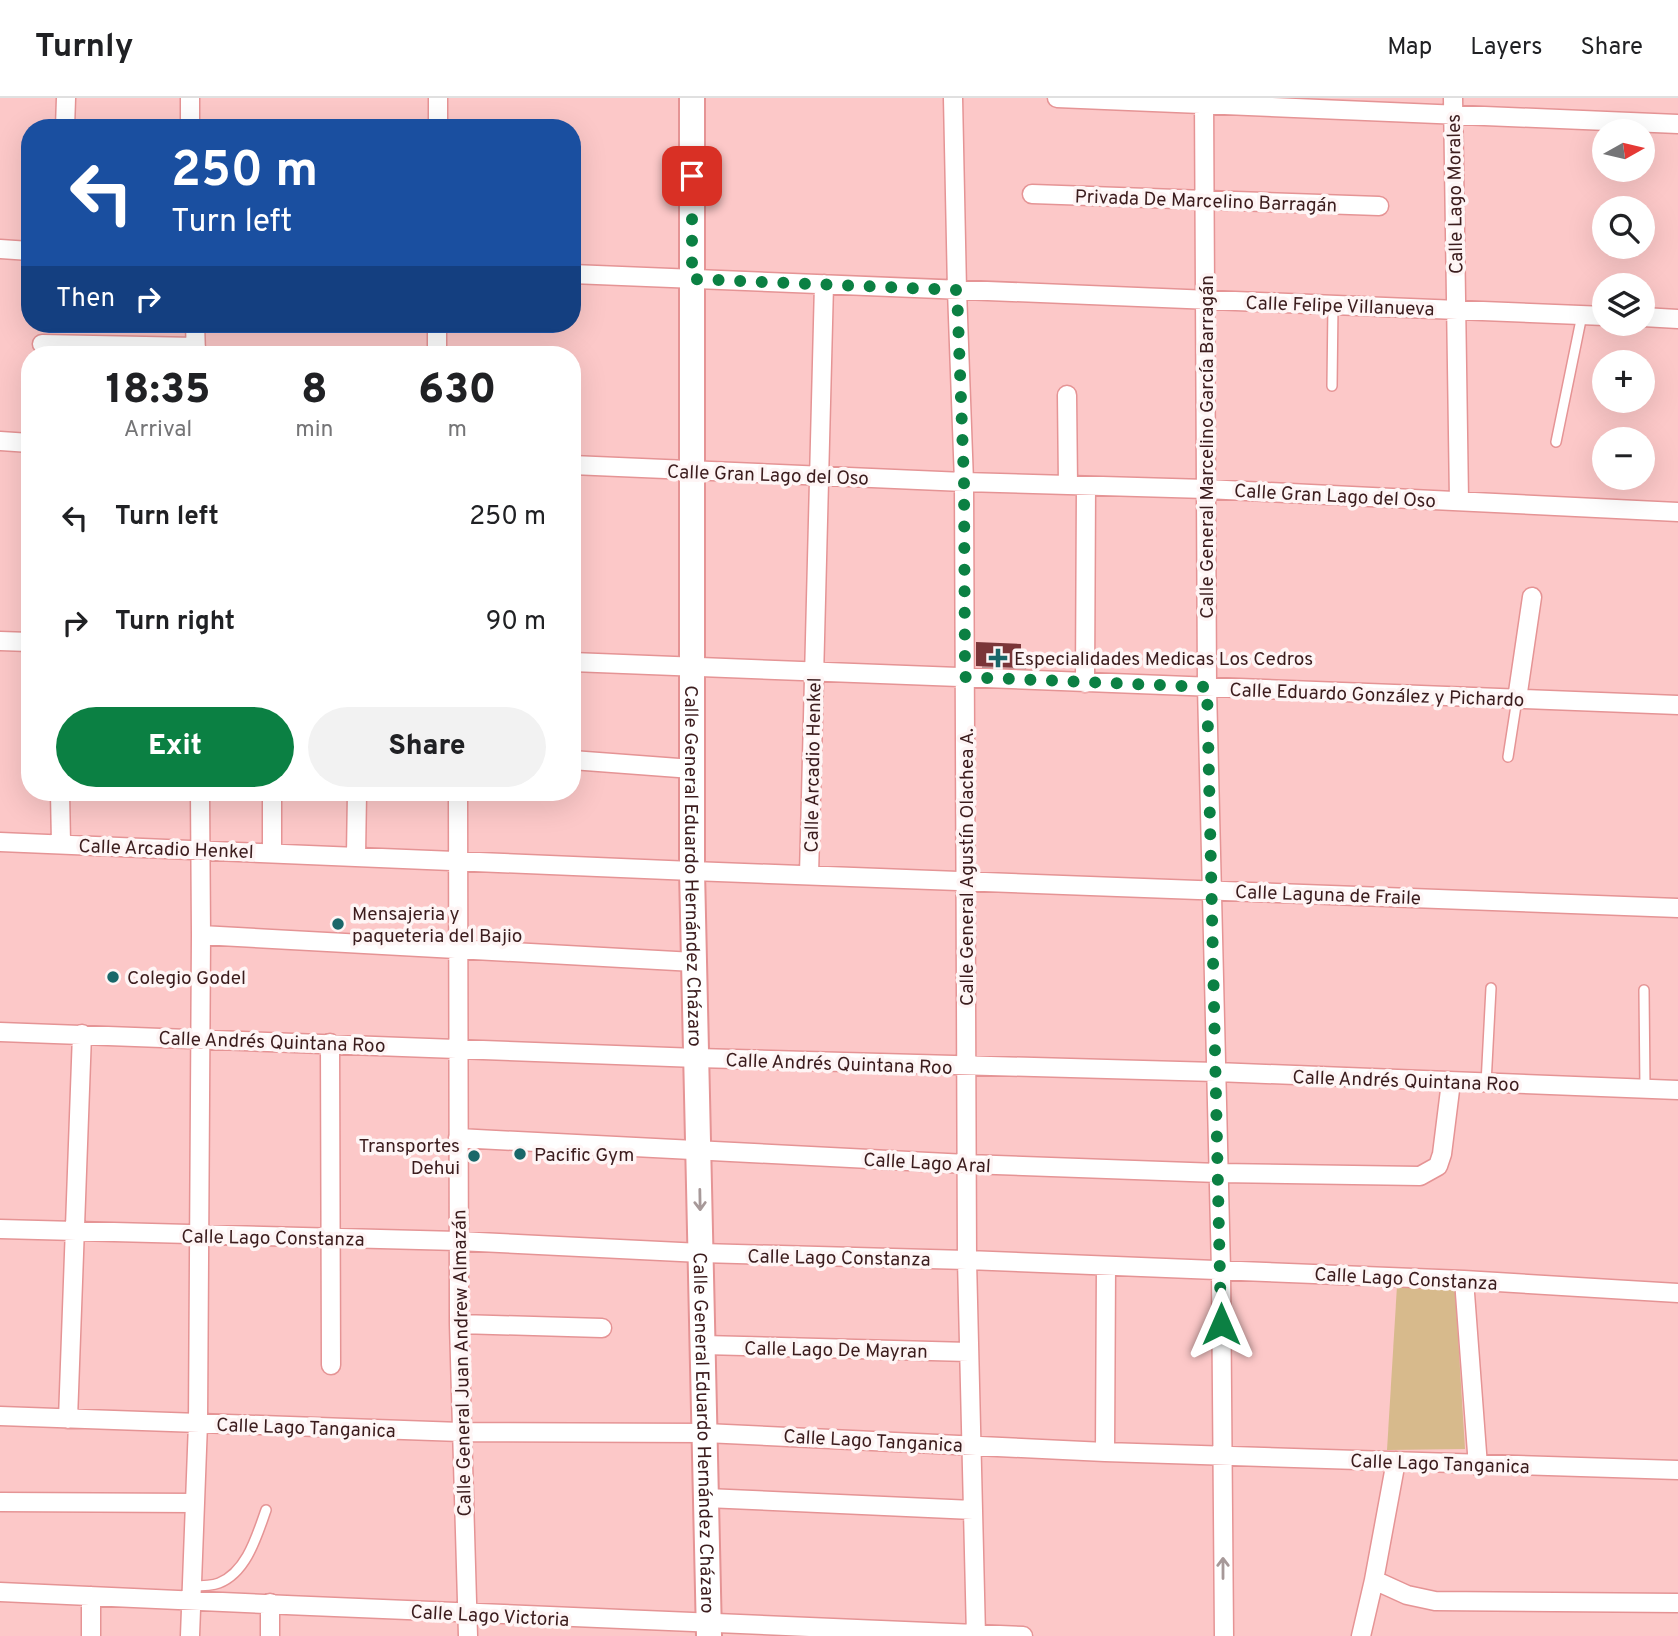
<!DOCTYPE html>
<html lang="en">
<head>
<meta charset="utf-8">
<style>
  body { margin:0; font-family:Overpass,sans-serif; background:#f2f2f2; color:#202124; height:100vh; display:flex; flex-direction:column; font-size:26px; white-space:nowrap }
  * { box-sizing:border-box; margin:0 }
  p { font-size:23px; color:#757577 }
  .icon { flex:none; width:38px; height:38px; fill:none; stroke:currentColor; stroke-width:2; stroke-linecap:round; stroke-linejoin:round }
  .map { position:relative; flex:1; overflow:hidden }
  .sheet { position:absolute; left:21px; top:248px; width:560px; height:455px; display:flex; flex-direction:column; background:#fff; border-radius:28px; box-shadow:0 7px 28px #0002 }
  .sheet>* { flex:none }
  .banner { position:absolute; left:21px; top:21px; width:560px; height:214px; border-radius:28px; box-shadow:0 7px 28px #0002; background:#1a4fa0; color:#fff; overflow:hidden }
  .needle { width:46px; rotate:82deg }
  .controls { position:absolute; left:1592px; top:21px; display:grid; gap:14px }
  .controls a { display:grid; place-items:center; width:63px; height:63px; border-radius:50%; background:#fff; box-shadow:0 7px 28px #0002; font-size:35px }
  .pin { position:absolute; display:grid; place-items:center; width:60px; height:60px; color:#fff; margin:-30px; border-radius:14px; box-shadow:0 4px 10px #0006 }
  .me { position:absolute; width:77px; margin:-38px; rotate:0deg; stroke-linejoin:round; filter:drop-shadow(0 0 5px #0008) }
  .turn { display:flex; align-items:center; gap:24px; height:147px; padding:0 35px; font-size:32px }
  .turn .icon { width:91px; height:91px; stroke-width:2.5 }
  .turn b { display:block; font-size:49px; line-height:60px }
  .then { display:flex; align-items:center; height:66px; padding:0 35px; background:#0003; gap:14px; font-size:26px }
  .eta { display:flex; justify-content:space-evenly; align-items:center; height:119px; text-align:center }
  .eta b { font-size:42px; font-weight:800; line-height:49px }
  .primary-button { display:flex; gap:14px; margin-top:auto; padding:14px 35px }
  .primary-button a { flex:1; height:80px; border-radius:42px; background:#0b8043; color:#fff; font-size:28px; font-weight:800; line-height:80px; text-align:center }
  .primary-button a+a { background:#f2f2f2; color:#202124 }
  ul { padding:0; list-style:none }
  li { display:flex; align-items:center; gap:21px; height:105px; padding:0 35px }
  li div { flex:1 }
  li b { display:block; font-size:26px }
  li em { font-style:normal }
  header { display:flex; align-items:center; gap:42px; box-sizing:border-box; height:98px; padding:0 35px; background:#fff; border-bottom:2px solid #e0e0e0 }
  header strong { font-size:33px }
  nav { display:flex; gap:38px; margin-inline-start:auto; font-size:24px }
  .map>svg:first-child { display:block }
  .green { fill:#d7ba8c }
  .building { fill:#7a3439; filter:url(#shadow) }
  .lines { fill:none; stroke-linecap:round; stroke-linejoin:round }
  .lane-casing { stroke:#e59495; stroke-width:12 }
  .street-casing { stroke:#e59495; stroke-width:21 }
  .secondary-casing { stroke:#e59495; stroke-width:28 }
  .lane { stroke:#fff; stroke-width:9 }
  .street { stroke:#fff; stroke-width:18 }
  .secondary { stroke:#fff; stroke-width:24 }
  .oneway { stroke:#a79999 }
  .route { stroke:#0b8043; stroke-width:12; stroke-dasharray:0 21.6 }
  .poi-dot { fill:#196769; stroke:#fef5f5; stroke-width:2.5 }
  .labels { text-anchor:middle; stroke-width:7; stroke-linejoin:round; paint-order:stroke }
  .street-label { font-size:19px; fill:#3b1c1d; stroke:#fef5f5 }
  .poi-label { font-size:19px; fill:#3b1c1d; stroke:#fef5f5; text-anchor:start }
</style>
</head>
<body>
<header>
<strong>Turnly</strong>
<nav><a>Map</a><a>Layers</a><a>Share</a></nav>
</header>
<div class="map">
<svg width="1678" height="1538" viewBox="0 0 1678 1538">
  <defs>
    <filter id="shadow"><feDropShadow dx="6" dy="6" stdDeviation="0" flood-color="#0004"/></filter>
  </defs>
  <rect width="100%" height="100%" fill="#fcc8c8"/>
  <path class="green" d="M1397,1188L1455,1190L1465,1351L1387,1352Z"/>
  <path class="building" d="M976,544L1021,546V570L976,568Z"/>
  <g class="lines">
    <defs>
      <path id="lane" d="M1332,288L1333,207
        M1556,344L1582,217
        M1508,659L1517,601
        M1644,892L1645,990
        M1486,986L1491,890
        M192,1488C201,1488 211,1488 219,1485C247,1474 257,1437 266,1412"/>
      <path id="street" d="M190,0V30
        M953,0L957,192L964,384L967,1162L976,1538
        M1057,0L1678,26
        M1204,0L1207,589L1221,1172L1224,1538
        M1453,0L1459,402
        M65,30L66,0
        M438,30V0
        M1032,96L1379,108
        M0,151L30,153
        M572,176L1605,218
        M1643,219L1678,221
        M195,226L196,257
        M42,246L196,249
        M437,257V226
        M1067,297L1068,387
        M0,343L30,345
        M572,367L964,384L1206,391L1678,414
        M0,543L30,544
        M572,564L1678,607
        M1085,585L1086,388
        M1517,601L1532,499
        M572,662L692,671
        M60,695L61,745
        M458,695L459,1226L468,1538
        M0,744L692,773L1678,810
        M272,754V695
        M356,757L357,695
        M809,777L824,186
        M201,837L694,864
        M0,934L697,960L1216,974L1678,992
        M330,945L331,1267
        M458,1040L967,1066L1218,1075L1420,1078L1438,1068L1442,1056L1451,984
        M0,1131L458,1143L701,1155L967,1162L1464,1182L1678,1195
        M1464,1182L1478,1368
        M459,1226L602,1230
        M703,1247L969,1254
        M0,1318L461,1334L705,1335L1105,1354L1678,1372
        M68,1321L82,936
        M1105,1354L1106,1168
        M706,1400L973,1412
        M0,1404L194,1405
        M1374,1482L1407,1497L1435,1503L1678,1505
        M0,1494C341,1509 682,1526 1023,1538
        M91,1538V1498
        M190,1538L198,1325L201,837L200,695
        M270,1538V1505
        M1361,1538L1374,1482L1396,1363"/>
      <g id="secondary">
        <path id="s1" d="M692,0V773L709,1538"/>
      </g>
    </defs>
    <use href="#lane" class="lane-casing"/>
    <use href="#street" class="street-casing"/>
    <use href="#secondary" class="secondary-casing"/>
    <use href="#lane" class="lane"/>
    <use href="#street" class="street"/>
    <use href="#secondary" class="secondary"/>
  </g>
  <defs><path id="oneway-shaft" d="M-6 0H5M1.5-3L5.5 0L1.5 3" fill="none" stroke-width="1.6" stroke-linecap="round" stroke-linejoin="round" transform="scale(1.75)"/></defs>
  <g class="oneway">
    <use href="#oneway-shaft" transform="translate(700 1102) rotate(89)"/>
    <use href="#oneway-shaft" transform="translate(1223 1470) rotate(-90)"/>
  </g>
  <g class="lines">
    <path class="route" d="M692,78V181L957,192L964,384L965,579L1207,589L1221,1226"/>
  </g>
  <g class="poi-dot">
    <path d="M994.5 549.5h7v7h7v7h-7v7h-7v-7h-7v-7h7z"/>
    <circle cx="338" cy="826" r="7"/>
    <circle cx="113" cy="879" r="7"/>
    <circle cx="520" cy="1056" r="7"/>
    <circle cx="474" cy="1058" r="7"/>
  </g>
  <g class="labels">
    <g class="street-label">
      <text transform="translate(1454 96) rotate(-91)" y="7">Calle Lago Morales</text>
      <text transform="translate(1206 102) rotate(2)" y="7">Privada De Marcelino Barragán</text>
      <text transform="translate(1340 207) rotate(2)" y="7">Calle Felipe Villanueva</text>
      <text transform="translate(1206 349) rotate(-90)" y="7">Calle General Marcelino García Barragán</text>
      <text transform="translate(768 376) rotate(2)" y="7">Calle Gran Lago del Oso</text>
      <text transform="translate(1335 397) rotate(3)" y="7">Calle Gran Lago del Oso</text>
      <text transform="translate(1377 596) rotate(2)" y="7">Calle Eduardo González y Pichardo</text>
      <text transform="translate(812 667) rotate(-89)" y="7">Calle Arcadio Henkel</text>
      <text transform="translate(166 750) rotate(2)" y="7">Calle Arcadio Henkel</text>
      <text dy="7" stroke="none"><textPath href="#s1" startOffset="768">Calle General Eduardo Hernández Cházaro</textPath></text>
      <text transform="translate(966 769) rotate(-90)" y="7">Calle General Agustín Olachea A.</text>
      <text transform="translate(1328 796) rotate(2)" y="7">Calle Laguna de Fraile</text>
      <text transform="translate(272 943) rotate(2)" y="7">Calle Andrés Quintana Roo</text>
      <text transform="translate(839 965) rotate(2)" y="7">Calle Andrés Quintana Roo</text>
      <text transform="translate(1406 982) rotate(2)" y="7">Calle Andrés Quintana Roo</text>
      <text transform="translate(927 1064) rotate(3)" y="7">Calle Lago Aral</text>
      <text transform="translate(273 1139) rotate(1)" y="7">Calle Lago Constanza</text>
      <text transform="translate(839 1159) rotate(1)" y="7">Calle Lago Constanza</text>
      <text transform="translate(1406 1180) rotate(3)" y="7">Calle Lago Constanza</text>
      <text transform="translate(836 1251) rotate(1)" y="7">Calle Lago De Mayran</text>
      <text transform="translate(461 1265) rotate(-91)" y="7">Calle General Juan Andrew Almazán</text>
      <text transform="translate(306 1329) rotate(2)" y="7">Calle Lago Tanganica</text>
      <text dy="7" stroke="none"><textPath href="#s1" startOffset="1335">Calle General Eduardo Hernández Cházaro</textPath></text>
      <text transform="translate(873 1342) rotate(3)" y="7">Calle Lago Tanganica</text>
      <text transform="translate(1440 1365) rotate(2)" y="7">Calle Lago Tanganica</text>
      <text transform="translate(490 1517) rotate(3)" y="7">Calle Lago Victoria</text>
    </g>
    <g class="poi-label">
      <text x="1014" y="567">Especialidades Medicas Los Cedros</text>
      <text x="352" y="822">Mensajeria y<tspan x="352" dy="22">paqueteria del Bajio</tspan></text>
      <text x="127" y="886">Colegio Godel</text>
      <text x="460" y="1054" text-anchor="end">Transportes<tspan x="460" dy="22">Dehui</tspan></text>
      <text x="534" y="1063">Pacific Gym</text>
    </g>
  </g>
</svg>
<div class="controls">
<a><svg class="needle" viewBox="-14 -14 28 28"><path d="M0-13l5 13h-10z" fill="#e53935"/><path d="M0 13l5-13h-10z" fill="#757577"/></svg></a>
<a><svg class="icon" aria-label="search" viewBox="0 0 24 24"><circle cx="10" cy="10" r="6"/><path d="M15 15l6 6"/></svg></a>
<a><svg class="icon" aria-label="layers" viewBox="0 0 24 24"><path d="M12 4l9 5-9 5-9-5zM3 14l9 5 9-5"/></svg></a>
<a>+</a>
<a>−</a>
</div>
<div class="pin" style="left:692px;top:78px;background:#d93025"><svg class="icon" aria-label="arrive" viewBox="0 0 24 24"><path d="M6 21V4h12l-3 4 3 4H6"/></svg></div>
<svg class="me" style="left:1221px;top:1226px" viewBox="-20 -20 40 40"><path d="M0-17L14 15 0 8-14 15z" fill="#0b8043" stroke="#fff" stroke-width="4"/></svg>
<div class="banner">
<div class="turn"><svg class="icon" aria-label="left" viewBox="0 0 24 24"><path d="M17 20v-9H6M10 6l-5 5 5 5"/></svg><div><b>250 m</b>Turn left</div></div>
<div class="then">Then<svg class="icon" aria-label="right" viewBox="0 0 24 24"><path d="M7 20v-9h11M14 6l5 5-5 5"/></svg></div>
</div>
<section class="sheet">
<div class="eta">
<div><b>18:35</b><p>Arrival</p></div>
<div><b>8</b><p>min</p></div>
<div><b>630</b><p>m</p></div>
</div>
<ul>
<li><svg class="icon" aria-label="left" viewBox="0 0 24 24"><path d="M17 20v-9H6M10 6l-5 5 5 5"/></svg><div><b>Turn left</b></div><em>250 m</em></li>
<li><svg class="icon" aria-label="right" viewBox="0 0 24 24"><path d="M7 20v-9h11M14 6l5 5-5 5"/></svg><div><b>Turn right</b></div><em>90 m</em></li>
</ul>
<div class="primary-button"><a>Exit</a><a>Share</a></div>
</section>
</div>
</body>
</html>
